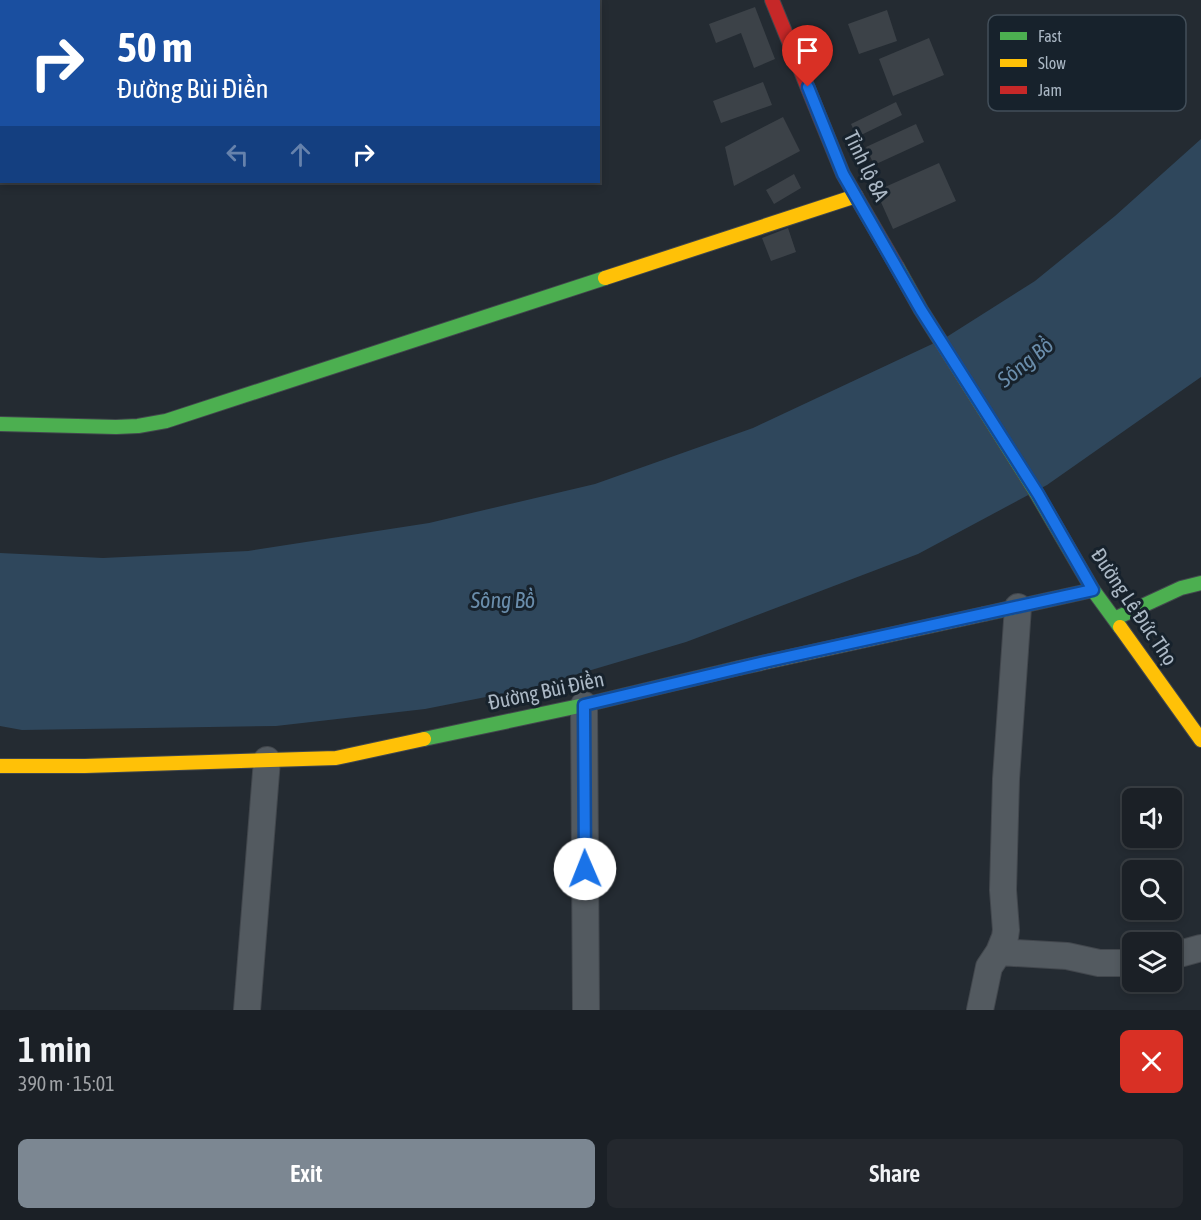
<!DOCTYPE html>
<html lang="en">
<head>
<meta charset="utf-8">
<style>
  body { margin:0; font-family:"Asap Condensed",sans-serif; background:#24282e; color:#f1f3f6; height:100vh; display:flex; flex-direction:column; font-size:22px; white-space:nowrap }
  * { box-sizing:border-box; margin:0 }
  p { font-size:20px; color:#a0a3a7 }
  .icon { flex:none; width:33px; height:33px; fill:none; stroke:currentColor; stroke-width:2; stroke-linecap:round; stroke-linejoin:round }
  .map { position:relative; height:1010px; overflow:hidden }
  .sheet { display:flex; flex-direction:column; background:#1b2026; flex:1 }
  .sheet>* { flex:none }
  .banner { position:absolute; left:0px; top:0px; width:600px; height:183px; box-shadow:0 3px 9px #0003,0 0 0 2px #393e43; background:#1a4fa0; color:#fff; overflow:hidden }
  .fabs { position:absolute; left:1122px; top:788px; display:grid; gap:12px }
  .fabs a { display:grid; place-items:center; width:60px; height:60px; border-radius:9px; background:#1b2026; box-shadow:0 3px 9px #0003,0 0 0 2px #393e43; font-size:30px }
  .pin { position:absolute; display:grid; place-items:center; width:51px; height:51px; color:#fff; margin:-62px -26px; border-radius:50% 50% 50% 0; rotate:-45deg; box-shadow:0 0 6px #0007 }
  .pin .icon { rotate:45deg }
  .me { position:absolute; width:66px; margin:-33px; rotate:359deg; stroke-linejoin:round; filter:drop-shadow(0 0 4px #0008) }
  .turn { display:flex; align-items:center; gap:21px; height:126px; padding:0 18px; font-size:27px }
  .turn .icon { width:78px; height:78px; stroke-width:2.5 }
  .turn b { display:block; font-size:42px; line-height:51px }
  .lanes { display:flex; align-items:center; height:57px; padding:0 18px; background:#0003; justify-content:center; gap:30px; direction:ltr }
  .lanes .off { opacity:.35 }
  .round { display:grid; place-items:center; flex:none; width:63px; height:63px; border-radius:9px; background:#24282e }
  .overview { display:flex; align-items:center; justify-content:space-between; height:102px; padding:0 18px }
  h1 { font-size:36px; font-weight:600; line-height:45px }
  .primary-button { display:flex; gap:12px; margin-top:auto; padding:12px 18px }
  .primary-button a { flex:1; height:69px; border-radius:9px; background:#7c8792; color:#fff; font-size:24px; font-weight:600; line-height:69px; text-align:center }
  .primary-button a+a { background:#24282e; color:#f1f3f6 }
  .map>svg:first-child { display:block }
  .water { fill:#2f475c }
  .building { fill:#3c4248 }
  .lines { fill:none; stroke-linecap:round; stroke-linejoin:round }
  .street-casing { stroke:#42474d; stroke-width:28 }
  .fast-casing { stroke:#42474d; stroke-width:16 }
  .slow-casing { stroke:#42474d; stroke-width:16 }
  .jam-casing { stroke:#42474d; stroke-width:16 }
  .street { stroke:#535a60; stroke-width:26 }
  .fast { stroke:#4caf50; stroke-width:14 }
  .slow { stroke:#ffc107; stroke-width:14 }
  .jam { stroke:#c62828; stroke-width:14 }
  .route-casing { stroke:#114b97; stroke-width:15 }
  .route { stroke:#1a73e8; stroke-width:10 }
  .labels { text-anchor:middle; stroke-width:6; stroke-linejoin:round; paint-order:stroke }
  .street-label { font-size:21px; fill:#abb8c5; stroke:#17222c }
  .water-label { font-size:22px; font-style:italic; fill:#6a8dab; stroke:#17222c }
  .key { fill:#17222c; stroke:#434f5a; stroke-width:1.5 }
  .key-label { font-size:16px; fill:#abb8c5 }
</style>
</head>
<body>
<div class="map">
<svg width="1201" height="1010" viewBox="0 0 1201 1010">
  <rect width="100%" height="100%" fill="#242b32"/>
  <path class="water" d="M1201,139V377L1047,485L918,554L686,642L527,689L425,709L276,726L22,730L0,726V553L103,558L248,551L429,523L595,484L753,428L945,338L1035,281L1115,216Z"/>
  <path class="building" d="M755,7L775,59L754,68L741,33L716,43L709,24Z
    M887,10L897,41L859,54L848,24Z
    M929,38L944,75L893,96L879,59Z
    M763,82L772,105L721,123L713,101Z
    M896,102L902,115L857,137L851,124Z
    M783,117L800,151L734,186L725,147Z
    M916,124L924,142L874,165L866,147Z
    M939,163L956,201L893,229L876,191Z
    M794,174L801,188L774,204L766,190Z
    M788,228L796,252L771,261L762,238Z"/>
  <g class="lines">
    <defs>
      <path id="street" d="M584,705L586,1010
        M999,952L1067,956L1099,963H1132
        M1172,956L1201,948
        M247,1010L267,760
        M980,1010L989,967L999,952L1005,937L1006,930L1003,890L1006,779L1018,607"/>
      <path id="fast" d="M897,267L921,310L1037,494L1093,590L1120,627
        M0,424L116,427L138,426L166,421L605,278
        M984,614L1093,590
        M1114,619L1181,588L1201,583
        M424,739L584,705L739,668"/>
      <path id="slow" d="M605,278L856,196
        M1120,627L1201,740
        M739,668L984,614
        M0,766H85L336,758L424,739"/>
      <path id="jam" d="M772,0L843,174L897,267"/>
    </defs>
    <use href="#street" class="street-casing"/>
    <use href="#fast" class="fast-casing"/>
    <use href="#slow" class="slow-casing"/>
    <use href="#jam" class="jam-casing"/>
    <use href="#street" class="street"/>
    <use href="#fast" class="fast"/>
    <use href="#slow" class="slow"/>
    <use href="#jam" class="jam"/>
  </g>
  <g class="lines">
    <defs>
      <path id="route" d="M585,869L584,705L769,661L1093,590L1038,494L921,310L843,174L808,87"/>
    </defs>
    <use href="#route" class="route-casing"/>
    <use href="#route" class="route"/>
  </g>
  <g class="labels">
    <g class="street-label">
      <text transform="translate(866 166) rotate(64)" y="7">Tỉnh lộ 8A</text>
      <text transform="translate(1134 607) rotate(56)" y="7">Đường Lê Đức Thọ</text>
      <text transform="translate(546 691) rotate(-12)" y="7">Đường Bùi Điền</text>
    </g>
    <g class="water-label">
      <text transform="translate(1025 362) rotate(-39)" y="8">Sông Bồ</text>
      <text x="503" y="608">Sông Bồ</text>
    </g>
  </g>
  <rect x="988" y="15" width="198" height="96" rx="9" class="key"/>
  <rect x="1000" y="32" width="27" height="8" fill="#4caf50"/>
  <rect x="1000" y="59" width="27" height="8" fill="#ffc107"/>
  <rect x="1000" y="86" width="27" height="8" fill="#c62828"/>
  <g class="key-label">
    <text x="1038" y="42">Fast</text>
    <text x="1038" y="69">Slow</text>
    <text x="1038" y="96">Jam</text>
  </g>
</svg>
<div class="fabs">
<a><svg class="icon" aria-label="sound" viewBox="0 0 24 24"><path d="M4 9h4l5-4v14l-5-4H4zM17 9q2 3 0 6"/></svg></a>
<a><svg class="icon" aria-label="search" viewBox="0 0 24 24"><circle cx="10" cy="10" r="6"/><path d="M15 15l6 6"/></svg></a>
<a><svg class="icon" aria-label="layers" viewBox="0 0 24 24"><path d="M12 4l9 5-9 5-9-5zM3 14l9 5 9-5"/></svg></a>
</div>
<div class="pin" style="left:808px;top:87px;background:#d93025"><svg class="icon" aria-label="arrive" viewBox="0 0 24 24"><path d="M6 21V4h12l-3 4 3 4H6"/></svg></div>
<svg class="me" style="left:585px;top:869px" viewBox="-20 -20 40 40"><circle r="19" fill="#fff"/><path d="M0-13L10 11 0 6-10 11z" fill="#1a73e8"/></svg>
<div class="banner">
<div class="turn"><svg class="icon" aria-label="right" viewBox="0 0 24 24"><path d="M7 20v-9h11M14 6l5 5-5 5"/></svg><div><b>50 m</b>Đường Bùi Điền</div></div>
<div class="lanes"><svg class="icon off" aria-label="left" viewBox="0 0 24 24"><path d="M17 20v-9H6M10 6l-5 5 5 5"/></svg><svg class="icon off" aria-label="ahead" viewBox="0 0 24 24"><path d="M12 20V5M6 11l6-6 6 6"/></svg><svg class="icon" aria-label="right" viewBox="0 0 24 24"><path d="M7 20v-9h11M14 6l5 5-5 5"/></svg></div>
</div>
</div>
<section class="sheet">
<div class="overview"><div><h1>1 min</h1><p>390 m · 15:01</p></div><a class="round" style="background:#d93025;color:#fff"><svg class="icon" aria-label="close" viewBox="0 0 24 24"><path d="M6 6l12 12M18 6L6 18"/></svg></a></div>
<div class="primary-button"><a>Exit</a><a>Share</a></div>
</section>
</body>
</html>
